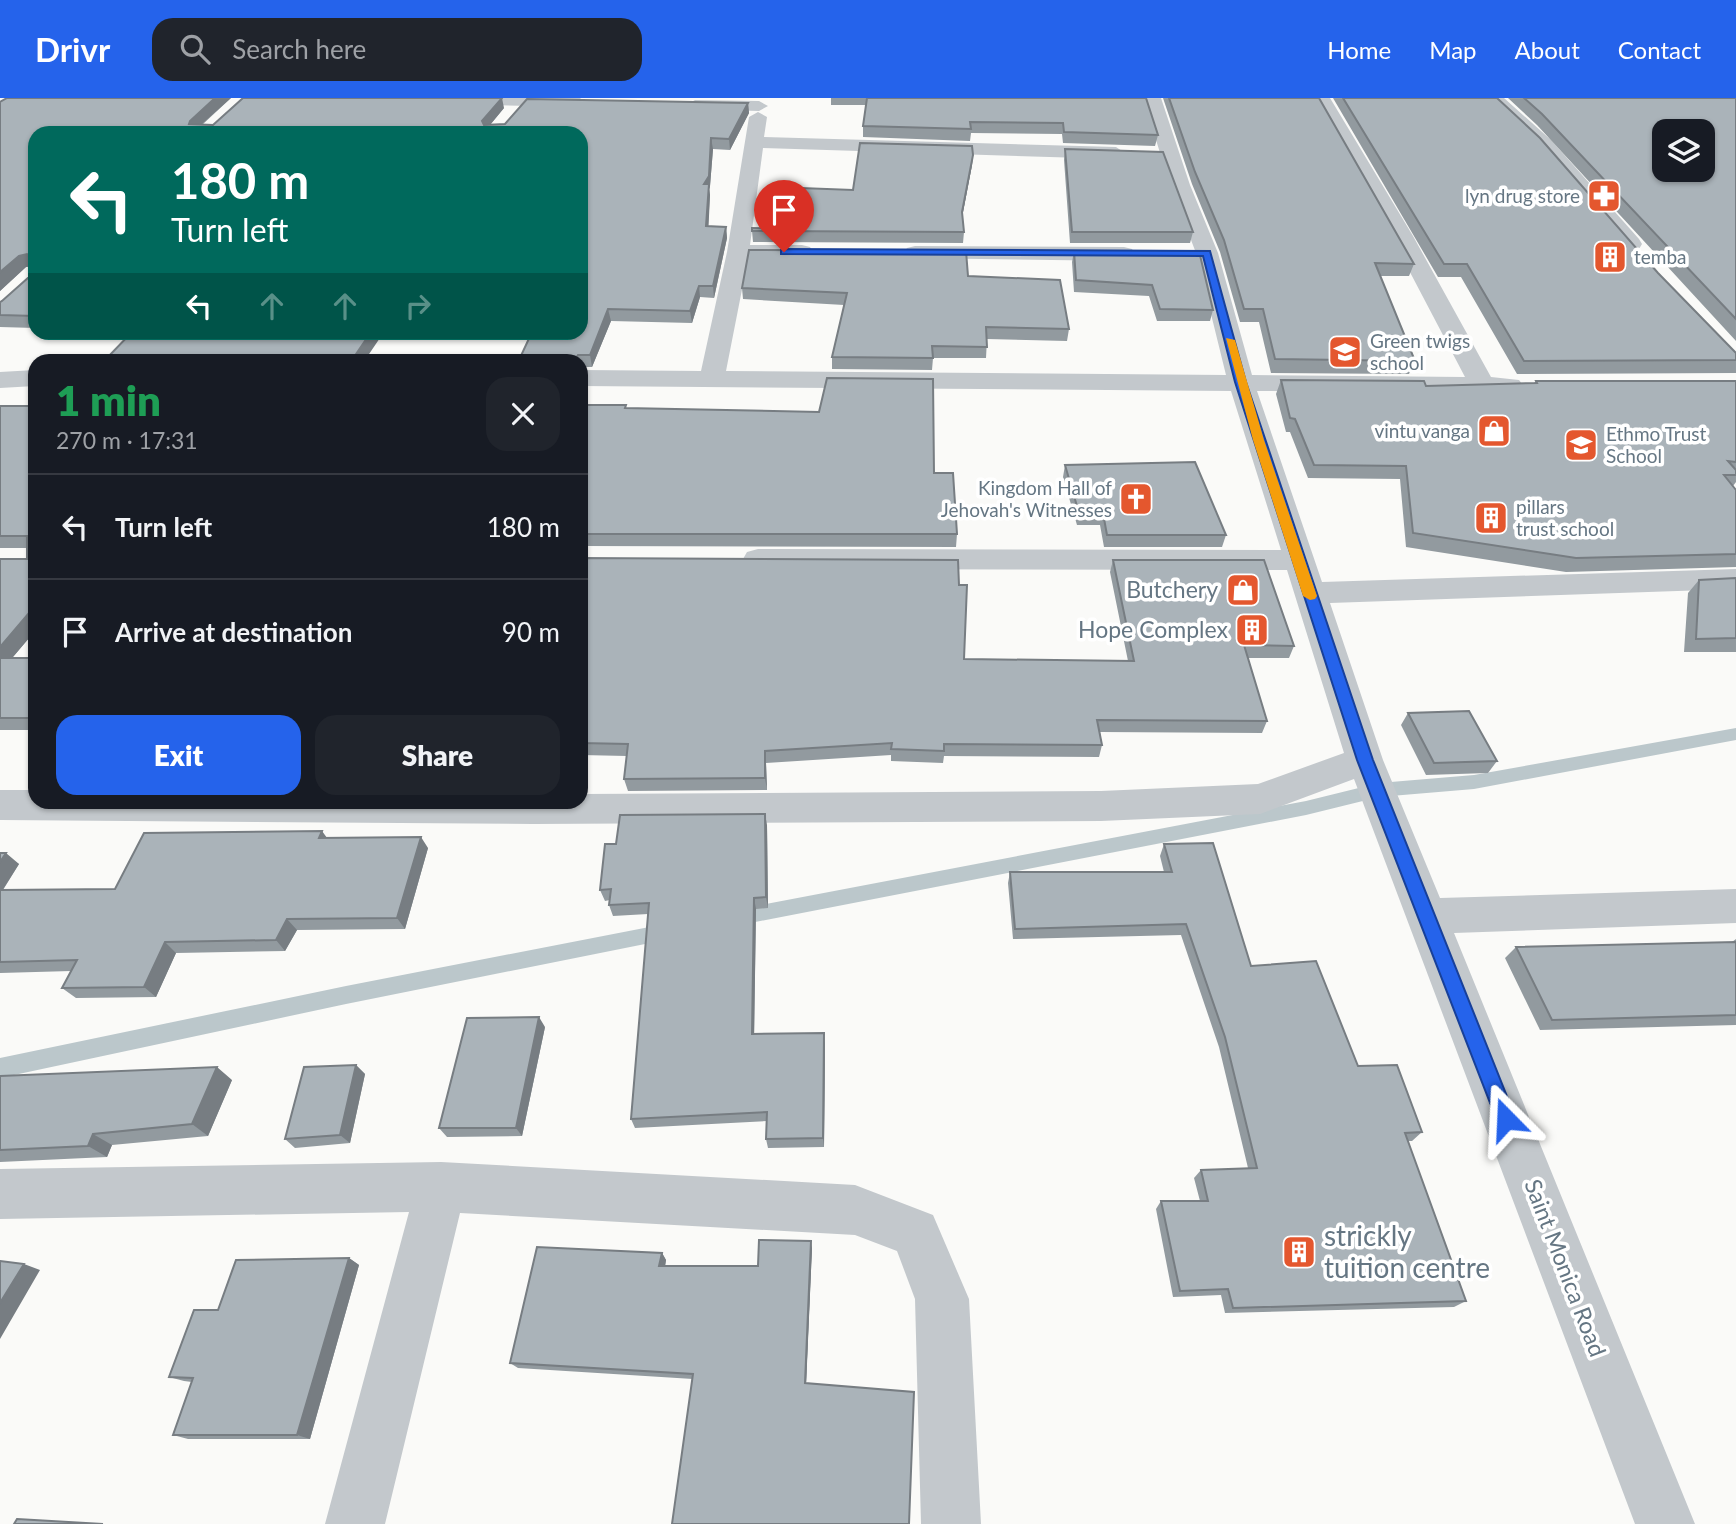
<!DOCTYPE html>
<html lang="en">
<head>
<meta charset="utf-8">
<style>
  body { margin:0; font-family:Lato,sans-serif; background:#20242c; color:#f1f3f6; height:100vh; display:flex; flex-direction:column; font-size:26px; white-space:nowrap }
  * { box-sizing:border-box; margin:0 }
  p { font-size:23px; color:#9ea1a6 }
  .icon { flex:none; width:38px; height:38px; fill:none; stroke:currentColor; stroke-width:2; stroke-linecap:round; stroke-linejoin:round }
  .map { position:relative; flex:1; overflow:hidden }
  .details { position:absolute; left:28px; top:256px; width:560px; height:455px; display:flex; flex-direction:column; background:#171b24; border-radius:21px; box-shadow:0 2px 5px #0004 }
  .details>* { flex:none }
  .top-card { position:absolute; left:28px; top:28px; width:560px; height:214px; border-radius:21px; box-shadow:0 2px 5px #0004; background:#00695c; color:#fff; overflow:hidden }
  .tools { position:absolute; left:1652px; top:21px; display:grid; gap:14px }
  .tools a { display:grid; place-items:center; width:63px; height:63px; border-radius:14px; background:#171b24; box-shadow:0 2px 5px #0004; font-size:35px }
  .pin { position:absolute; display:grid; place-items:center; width:60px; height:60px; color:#fff; margin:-72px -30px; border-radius:50% 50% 50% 0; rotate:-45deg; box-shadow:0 0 7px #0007 }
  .pin .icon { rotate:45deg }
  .me { position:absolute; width:77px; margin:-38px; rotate:339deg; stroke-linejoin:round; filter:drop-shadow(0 0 5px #0008) }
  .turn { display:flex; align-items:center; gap:24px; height:147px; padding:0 28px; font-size:32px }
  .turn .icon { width:91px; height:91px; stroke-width:2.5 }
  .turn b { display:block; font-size:49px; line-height:60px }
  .lanes { display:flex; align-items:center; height:66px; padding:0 28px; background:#0003; justify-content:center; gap:35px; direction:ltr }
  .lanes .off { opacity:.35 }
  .round { display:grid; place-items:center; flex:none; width:74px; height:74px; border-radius:21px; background:#20242c }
  .headline { display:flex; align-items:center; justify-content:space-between; height:119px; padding:0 28px }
  h1 { font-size:42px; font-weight:800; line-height:52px; color:#1e9e55 }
  .primary-button { display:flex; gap:14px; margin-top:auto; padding:14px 28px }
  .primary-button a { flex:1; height:80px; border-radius:21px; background:#2563eb; color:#fff; font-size:28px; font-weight:800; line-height:80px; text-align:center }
  .primary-button a+a { background:#20242c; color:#f1f3f6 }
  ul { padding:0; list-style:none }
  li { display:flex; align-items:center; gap:21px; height:105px; padding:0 28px; border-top:2px solid #363941 }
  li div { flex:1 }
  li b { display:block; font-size:26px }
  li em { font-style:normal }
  header { display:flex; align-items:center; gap:42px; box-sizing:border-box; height:98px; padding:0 35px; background:#2563eb; color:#fff }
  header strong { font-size:33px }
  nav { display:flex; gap:38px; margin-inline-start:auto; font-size:24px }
  .search { width:490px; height:63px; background:#20242c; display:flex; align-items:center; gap:18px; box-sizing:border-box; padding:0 24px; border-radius:21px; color:#9ea1a6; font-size:26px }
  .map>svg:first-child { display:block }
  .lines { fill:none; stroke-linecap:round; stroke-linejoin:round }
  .stream { fill:#bbc7cb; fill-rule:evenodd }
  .street { fill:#c3c8cc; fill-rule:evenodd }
  .wall { fill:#929a9f }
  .shaded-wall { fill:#777d82 }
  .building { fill:#aab3b9; stroke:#777d82; stroke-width:2; fill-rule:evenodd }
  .route { fill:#2563eb; stroke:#184099; stroke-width:2 }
  .slow { fill:#f59e0b }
  .labels { text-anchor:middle; stroke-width:7; stroke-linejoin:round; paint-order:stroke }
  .far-poi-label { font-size:19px; fill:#657683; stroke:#fff; text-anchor:start }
  .poi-label { font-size:23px; fill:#657683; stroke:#fff; text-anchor:end }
  .street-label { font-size:23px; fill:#657683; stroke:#fff }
  .near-poi-label { font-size:28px; fill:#657683; stroke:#fff; text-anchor:start }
</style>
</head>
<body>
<header>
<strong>Drivr</strong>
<div class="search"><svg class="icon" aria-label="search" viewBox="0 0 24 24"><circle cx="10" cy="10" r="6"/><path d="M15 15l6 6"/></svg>Search here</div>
<nav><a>Home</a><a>Map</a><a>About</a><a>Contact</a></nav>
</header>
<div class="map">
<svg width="1736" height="1426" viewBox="0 0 1736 1426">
  <rect width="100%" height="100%" fill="#fafaf8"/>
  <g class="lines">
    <path class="stream" d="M1736,630V642L1474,691L1379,699L1306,717L735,828L728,826L726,820L728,814L735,812L1306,703L1379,685L1474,677Z
      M670,825L677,827L680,833L677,839L670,841L346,906L0,980V960L346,888Z"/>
    <path class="street" d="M383,0H580L584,4L575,9L392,5Z
      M1143,0H1161L1190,87L1218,155L1252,277L1465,279L1391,138L1312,0H1330L1413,138L1491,279L1519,282L1523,287L1519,292L1510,295L1257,293L1322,484L1736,471V491L1330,505L1383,662L1440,800L1736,791V825L1454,835L1695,1426H1635L1354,681L1260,716L1101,723L533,726L0,722V692H35V704H581V696L1101,693L1258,686L1344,655L1287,472L758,471L747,468L743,461L747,454L758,451L1281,452L1231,293L581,288V272L701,273L727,154L749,19L758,14L767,19L764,39L1116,49L1125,55L1116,61L763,50L750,147H802L810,149L813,154L810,159L802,161H748L726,273L1226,277L1196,155L1170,87Z
      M1485,0H1504L1551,42L1639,141L1642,146L1639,151H1623L1537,50Z
      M695,2L759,3L768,8L759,13L689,11L686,7Z
      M915,148L1124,149L1132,151L1135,156L1132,161L1124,163L907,160L904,155L907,150Z
      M35,272V288L0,290V274Z
      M441,1064L855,1087L933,1117L969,1201L981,1426H921L915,1201L897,1153L855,1137L460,1115L385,1426H325L409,1114L0,1121V1071Z"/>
  </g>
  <path class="wall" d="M231,0L202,27L504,10L490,27L748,5L749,15L730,52L713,51L710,88L709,91L710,97L708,128L726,129L727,140L714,200L700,199L692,225L611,223L592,269H581V262H519L581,234V35H35V230L0,229V204L2,203L29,179L30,169H26L0,193V4Z
    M831,0H1146L1158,37L1155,48L1063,45L1062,36L971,35L970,43L863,39V28L866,7H831Z
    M1163,0H1319L1414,166L1409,178H1380L1415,263L1409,276L1271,275L1259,224H1240L1220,154L1192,86Z
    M1333,0H1497L1658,175L1736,255V275L1517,276L1461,179H1438Z
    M1508,0H1736V243L1537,27Z
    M1065,51L1193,134L1190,145H1070L1064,62Z
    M973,57L972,67L962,119L964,134L963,145L753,144L752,133L788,131L853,92Z
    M1074,153L1213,212L1210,223H1157L1149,198L1074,194L1072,164Z
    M968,178L1069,231L1067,243L987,241L986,260H933L932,272L832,271V259L844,207L743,201L742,190Z
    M1281,282L1426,288L1534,285L1536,283H1736V384L1733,388L1736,392V469L1566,474L1406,449L1400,381L1308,380L1290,334H1286L1276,296Z
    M581,307L627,311L934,375L957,436L956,449L581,448Z
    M0,308H35V533L12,560H35V632H0V461H27V450H0Z
    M1065,367L1226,437L1222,449H1104L1100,427H1077L1063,379Z
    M581,460L964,561L1128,563L1110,474L1113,462L1294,548L1289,560H1248L1267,623L1262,635L1100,634L1102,647L1099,659L944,658L943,665L891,663V657L766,665L767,692L628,693L624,681L627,658L581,657Z
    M1736,480V554H1684L1688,495L1699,482Z
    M1408,615L1497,663L1488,675L1426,677L1401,627Z
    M767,727L768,810L756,811L754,936L825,945L824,1049L768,1050L766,1041L767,1023L635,1030L631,1021L648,816L613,818L609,807L610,802L605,803L600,792L616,746Z
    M327,740L428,750L405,831L297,832L285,853L176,855L156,899L76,900L62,890L71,873L0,875V755L19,766L3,792L115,791Z
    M1164,746L1251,868L1358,968L1422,1034L1412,1043H1408L1466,1203L1454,1209L1225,1215L1221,1197L1173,1199L1156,1111L1161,1103H1200L1194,1080L1201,1072L1248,1070L1219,949L1181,837L1013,841L1008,785L1010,774H1164L1160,758Z
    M1736,841V927L1540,932L1505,860L1516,849L1732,844Z
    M545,929L522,1038L447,1039L439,1030Z
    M356,967L365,976L350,1045L295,1050L285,1041Z
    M0,978L232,982L208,1038L112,1047L107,1059L0,1064Z
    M812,1150L806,1285L693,1281L518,1270L510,1265L662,1155L666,1162L665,1168H758Z
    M349,1160L359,1167L310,1341H188L173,1337L192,1284L184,1283L169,1279L218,1212Z"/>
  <path class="shaded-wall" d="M215,0H231L194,33L189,26L190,23Z
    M502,0L504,10L485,33L482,23Z
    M748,5L749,15L730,52L729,41Z
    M711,40L713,51L710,88L709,91L710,97L708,139L704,86Z
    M973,57L972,67L961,125L962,114Z
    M726,129L727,140L714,200L713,188Z
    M27,156L34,167L26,169L0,193V174L19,158Z
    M699,188L700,199L692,225L690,213Z
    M608,211L611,223L592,269L590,257Z
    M371,234H384L365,262H352Z
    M581,278L584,291L581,298Z
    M35,508V533L2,572L0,570V549Z
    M765,653L766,665L767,692L765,680Z
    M765,716L767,727L768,810L766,799Z
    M322,733L330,744L319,740Z
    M421,739L428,750L405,831L397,820Z
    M6,755L19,766L0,796V764Z
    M754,800L756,811L754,946L752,936Z
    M287,821L297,832L285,853L276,842Z
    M165,844L176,855L156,899L144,889Z
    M539,919L545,929L522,1038L516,1030Z
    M824,935L825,945L824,1049L823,1040Z
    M356,967L365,976L350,1045L340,1037Z
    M217,969L232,982L208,1038L192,1026Z
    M93,1036L112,1047L107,1059L88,1048Z
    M811,1143L812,1150L806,1289L805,1285Z
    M662,1155L666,1162L664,1175L659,1168Z
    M349,1160L359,1167L310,1341L297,1337Z
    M24,1166L40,1172L0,1241V1205Z"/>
  <path class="building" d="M7,0H215L190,23L189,26L213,27L243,0H502L482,23L484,27L505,26L527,1L748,5L729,41L711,40L709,78L704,86H709L706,128L726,129L713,188H699L690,213L608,211L590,257H578L576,260V262H519L532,234H581V35H35V218L0,217V204L2,203L29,179L30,159L27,156L19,158L0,174V4Z
    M867,0H1146L1158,37L1064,34L1063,25L970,24L971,31L863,28Z
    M1169,0H1319L1414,166L1375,165L1415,263L1275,261L1263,211H1244L1224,142L1195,74Z
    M1343,0H1497L1540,40L1658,175L1736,255V262L1524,263L1467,166H1444Z
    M1524,0H1736V221L1542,16ZM1664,33H1703V72H1664Z
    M860,45L972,48L973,57L962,114L964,134L752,133V130L788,131L801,90L853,92Z
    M1065,51L1163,54L1193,134H1072Z
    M749,152L966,153L968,178L1060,182L1069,231L986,229L987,249L932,248L933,260L832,259L847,195L742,190Z
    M1074,153H1199L1213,212L1160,211L1152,187L1076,182Z
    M132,234H371L352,262H105Z
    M827,280L933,281L934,375H953L957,436H581V307H626L625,310L819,314Z
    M1281,282L1424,283L1426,288L1537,285L1536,283H1736V364L1728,363L1736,372V377H1724L1736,392V456L1576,460L1413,435L1406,368L1314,367L1295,321L1290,320Z
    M0,308H35V508L0,549V461H27V438H0Z
    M1195,364L1226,437H1107L1103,415H1079L1065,367Z
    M581,460L958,462L959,487H967L964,561L1134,563L1113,462H1264L1294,548L1244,547L1267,623L1097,622L1102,647L944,646V653L891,651L892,645L765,653V680L624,681L628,646L581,645Z
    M1736,480V540L1696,541L1699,482Z
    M0,560H35V620H0Z
    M1469,613L1497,663L1434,665L1408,615Z
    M765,716L766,799L754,800L752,936L824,935L823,1040L766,1041L767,1014L631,1021L649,805L609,807L611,791L600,792L605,746H616L620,717Z
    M322,733L319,740L421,739L397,820L287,821L276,842L165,844L144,889L62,890L77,862L0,864V792L115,791L144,735Z
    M1213,745L1251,868L1316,863L1358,968L1397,967L1422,1034L1405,1035L1466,1203L1233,1210L1228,1191L1180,1193L1161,1103H1208L1201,1072L1257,1070L1225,939L1186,826L1015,831L1010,774H1172L1164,746Z
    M0,755H6L0,764Z
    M1736,844V917L1552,922L1516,849Z
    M539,919L516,1030H439L467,920Z
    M356,967L340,1037L285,1041L304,969Z
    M217,969L192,1026L93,1036L88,1048L0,1052V978Z
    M759,1142L811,1143L805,1285L914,1294L909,1426H672L693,1276L510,1265L537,1149L662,1155L659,1168H758Z
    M349,1160L297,1337H173L193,1280L169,1279L194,1212H218L236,1162Z
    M0,1163L24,1166L0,1205Z
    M17,1421L103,1426H14Z"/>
  <path class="route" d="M784,151L1210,153L1246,284L1373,662L1516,1021L1513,1028L1506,1031L1499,1028L1357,662L1235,284L1203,158L781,156V152Z"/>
  <path class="slow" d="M1226,240L1235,242L1264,342L1317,498L1315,501L1310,502L1303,498L1253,342Z"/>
  <defs>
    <symbol id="pharmacy-square" viewBox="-11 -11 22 22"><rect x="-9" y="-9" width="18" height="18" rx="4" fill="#e4572e" stroke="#fff"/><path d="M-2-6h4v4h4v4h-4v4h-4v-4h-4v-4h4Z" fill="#fff"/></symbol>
    <symbol id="building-square" viewBox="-11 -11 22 22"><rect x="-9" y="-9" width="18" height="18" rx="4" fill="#e4572e" stroke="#fff"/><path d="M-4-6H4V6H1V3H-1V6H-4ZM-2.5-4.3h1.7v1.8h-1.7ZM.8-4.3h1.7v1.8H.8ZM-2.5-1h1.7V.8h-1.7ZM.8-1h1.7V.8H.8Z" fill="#fff"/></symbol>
    <symbol id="school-square" viewBox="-11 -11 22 22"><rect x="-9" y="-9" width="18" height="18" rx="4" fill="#e4572e" stroke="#fff"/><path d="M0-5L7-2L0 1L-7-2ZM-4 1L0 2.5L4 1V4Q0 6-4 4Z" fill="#fff"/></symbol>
    <symbol id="shop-square" viewBox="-11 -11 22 22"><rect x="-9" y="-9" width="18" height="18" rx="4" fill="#e4572e" stroke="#fff"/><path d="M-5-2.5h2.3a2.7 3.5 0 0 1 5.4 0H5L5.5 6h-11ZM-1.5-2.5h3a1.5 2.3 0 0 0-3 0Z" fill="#fff"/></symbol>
    <symbol id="church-square" viewBox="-11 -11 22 22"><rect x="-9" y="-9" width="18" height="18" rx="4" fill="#e4572e" stroke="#fff"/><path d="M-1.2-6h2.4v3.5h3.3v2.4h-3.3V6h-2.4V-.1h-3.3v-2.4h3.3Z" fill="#fff"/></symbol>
  </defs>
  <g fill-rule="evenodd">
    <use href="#pharmacy-square" x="1585" y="79" width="38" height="38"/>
    <use href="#building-square" x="1591" y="140" width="38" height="38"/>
    <use href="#school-square" x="1326" y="235" width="38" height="38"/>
    <use href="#shop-square" x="1475" y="314" width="38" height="38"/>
    <use href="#school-square" x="1562" y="328" width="38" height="38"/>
    <use href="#church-square" x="1117" y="382" width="38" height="38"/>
    <use href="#building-square" x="1472" y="401" width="38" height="38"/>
    <use href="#shop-square" x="1224" y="473" width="38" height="38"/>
    <use href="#building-square" x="1233" y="513" width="38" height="38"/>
    <use href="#building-square" x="1280" y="1135" width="38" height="38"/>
  </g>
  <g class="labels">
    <g class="far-poi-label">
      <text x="1580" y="105" text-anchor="end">lyn drug store</text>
      <text x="1634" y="166">temba</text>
      <text x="1370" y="250">Green twigs<tspan x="1370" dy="22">school</tspan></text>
      <text x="1470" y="340" text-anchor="end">vintu vanga</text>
      <text x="1606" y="343">Ethmo Trust<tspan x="1606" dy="22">School</tspan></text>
      <text x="1112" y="397" text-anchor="end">Kingdom Hall of<tspan x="1112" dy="22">Jehovah's Witnesses</tspan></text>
      <text x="1516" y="416">pillars<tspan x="1516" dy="22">trust school</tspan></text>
    </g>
    <g class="poi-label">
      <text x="1218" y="500">Butchery</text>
      <text x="1228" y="540">Hope Complex</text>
    </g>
    <g class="street-label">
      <text transform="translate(1565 1170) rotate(69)" y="8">Saint Monica Road</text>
    </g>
    <g class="near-poi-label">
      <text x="1324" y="1148">strickly<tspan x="1324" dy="32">tuition centre</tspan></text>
    </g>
  </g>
</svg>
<div class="tools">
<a><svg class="icon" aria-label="layers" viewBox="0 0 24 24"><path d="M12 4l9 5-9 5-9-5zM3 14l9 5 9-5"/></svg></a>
</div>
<div class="pin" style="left:784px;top:154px;background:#d93025"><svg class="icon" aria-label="arrive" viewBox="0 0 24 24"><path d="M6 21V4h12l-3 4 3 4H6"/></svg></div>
<svg class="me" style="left:1506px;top:1021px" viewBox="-20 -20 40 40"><path d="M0-17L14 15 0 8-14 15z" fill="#2563eb" stroke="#fff" stroke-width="4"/></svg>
<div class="top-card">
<div class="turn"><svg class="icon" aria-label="left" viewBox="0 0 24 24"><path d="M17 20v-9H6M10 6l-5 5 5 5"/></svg><div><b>180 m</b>Turn left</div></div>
<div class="lanes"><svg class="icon" aria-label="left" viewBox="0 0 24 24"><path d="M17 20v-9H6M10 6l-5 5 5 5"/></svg><svg class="icon off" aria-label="ahead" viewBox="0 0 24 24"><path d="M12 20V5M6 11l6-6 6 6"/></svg><svg class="icon off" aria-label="ahead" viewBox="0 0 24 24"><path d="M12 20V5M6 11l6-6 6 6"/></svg><svg class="icon off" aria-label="right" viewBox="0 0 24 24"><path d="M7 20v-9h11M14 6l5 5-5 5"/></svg></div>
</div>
<section class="details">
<div class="headline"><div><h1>1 min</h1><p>270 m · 17:31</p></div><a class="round"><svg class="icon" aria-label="close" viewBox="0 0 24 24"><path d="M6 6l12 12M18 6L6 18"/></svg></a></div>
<ul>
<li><svg class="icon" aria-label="left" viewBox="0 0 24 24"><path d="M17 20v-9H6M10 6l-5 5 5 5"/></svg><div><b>Turn left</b></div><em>180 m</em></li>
<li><svg class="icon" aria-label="arrive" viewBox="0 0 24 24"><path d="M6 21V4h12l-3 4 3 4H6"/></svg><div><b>Arrive at destination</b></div><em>90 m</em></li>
</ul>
<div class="primary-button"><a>Exit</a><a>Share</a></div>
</section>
</div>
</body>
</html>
